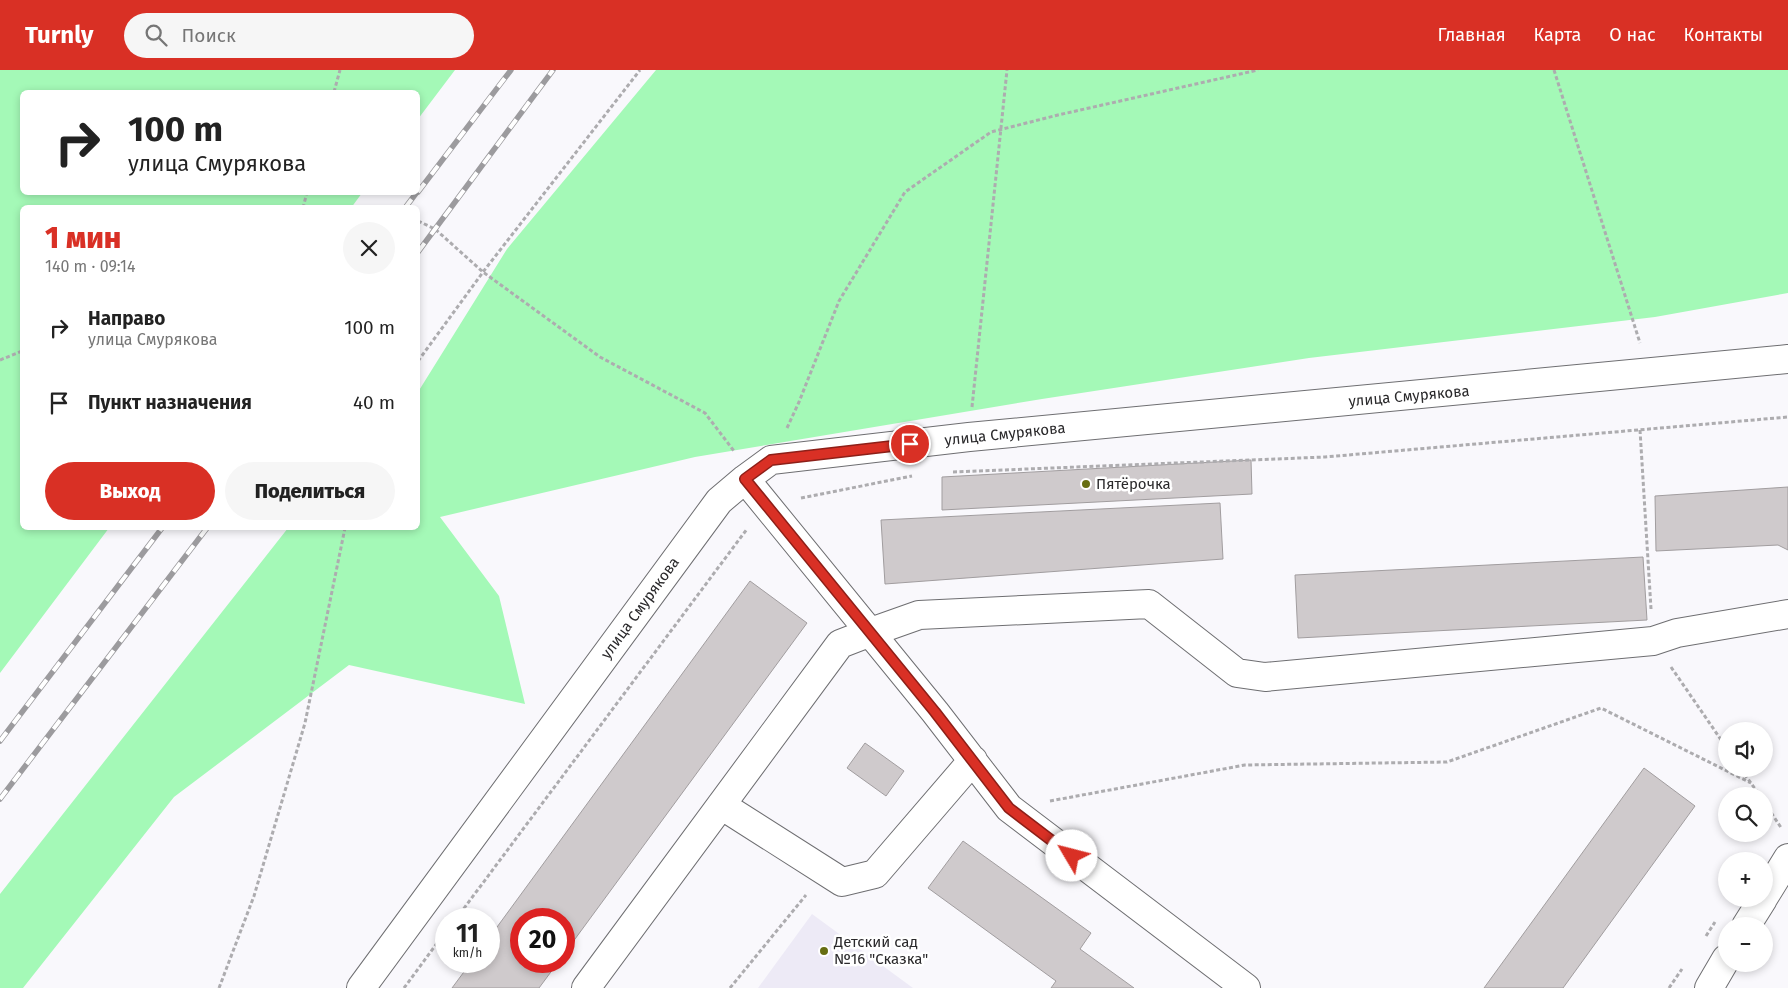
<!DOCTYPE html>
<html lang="ru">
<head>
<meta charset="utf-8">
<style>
  body { margin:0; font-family:"Fira Sans",sans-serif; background:#f6f6f6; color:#222; height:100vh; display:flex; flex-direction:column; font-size:19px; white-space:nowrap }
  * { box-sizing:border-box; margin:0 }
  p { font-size:16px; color:#767676 }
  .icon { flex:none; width:28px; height:28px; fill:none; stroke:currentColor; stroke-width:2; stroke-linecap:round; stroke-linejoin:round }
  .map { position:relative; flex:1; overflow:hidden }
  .sheet { position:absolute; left:20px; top:135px; width:400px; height:325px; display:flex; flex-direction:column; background:#fff; border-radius:8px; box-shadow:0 2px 8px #0003 }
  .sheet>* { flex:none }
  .banner { position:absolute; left:20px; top:20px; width:400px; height:105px; border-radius:8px; box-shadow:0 2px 8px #0003; background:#fff; color:#222; overflow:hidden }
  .tools { position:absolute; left:1718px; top:652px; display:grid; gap:10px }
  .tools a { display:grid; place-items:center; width:55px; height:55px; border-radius:50%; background:#fff; box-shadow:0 2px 8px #0003; font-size:25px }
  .speed { position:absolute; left:435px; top:838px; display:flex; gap:10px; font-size:25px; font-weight:700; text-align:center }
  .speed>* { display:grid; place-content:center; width:65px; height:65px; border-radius:50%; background:#fff; box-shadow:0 2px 8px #0003; line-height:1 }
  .speed small { font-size:12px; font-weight:400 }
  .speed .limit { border:8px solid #d22; background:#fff; color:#111 }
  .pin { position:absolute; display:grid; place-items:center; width:42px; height:42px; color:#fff; margin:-21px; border:2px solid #fff; border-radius:50%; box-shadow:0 1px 5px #0007 }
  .me { position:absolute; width:55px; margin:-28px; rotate:307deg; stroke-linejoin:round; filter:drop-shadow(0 0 4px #0008) }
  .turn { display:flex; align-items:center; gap:18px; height:105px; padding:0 25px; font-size:22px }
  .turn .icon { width:65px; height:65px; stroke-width:2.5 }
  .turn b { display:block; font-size:35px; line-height:42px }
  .round { display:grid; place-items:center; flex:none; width:52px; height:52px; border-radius:26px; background:#f6f6f6 }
  .summary { display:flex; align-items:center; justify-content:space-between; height:85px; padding:0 25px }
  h1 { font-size:30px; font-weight:800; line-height:38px; color:#d93025 }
  .action { display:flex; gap:10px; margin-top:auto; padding:10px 25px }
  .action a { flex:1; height:58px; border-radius:30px; background:#d93025; color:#fff; font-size:20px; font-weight:800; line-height:58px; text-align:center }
  .action a+a { background:#f6f6f6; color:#222 }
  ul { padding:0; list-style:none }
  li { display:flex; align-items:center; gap:15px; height:75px; padding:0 25px }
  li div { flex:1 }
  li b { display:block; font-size:19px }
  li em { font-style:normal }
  header { display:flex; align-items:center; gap:30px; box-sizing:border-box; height:70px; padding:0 25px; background:#d93025; color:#fff }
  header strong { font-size:24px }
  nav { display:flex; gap:28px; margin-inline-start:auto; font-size:18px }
  .search { width:350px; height:45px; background:#f6f6f6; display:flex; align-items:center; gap:12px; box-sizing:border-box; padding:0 18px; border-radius:28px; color:#767676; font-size:19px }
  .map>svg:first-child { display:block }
  .built { fill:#edeaf6 }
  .green { fill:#a4f9b7 }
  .building { fill:#cfcacc; stroke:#a19d9f }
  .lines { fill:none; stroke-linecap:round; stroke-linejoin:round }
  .minor-casing { stroke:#6e6e71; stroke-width:30 }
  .path { stroke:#adacaf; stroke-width:3; stroke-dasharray:4 2.5; stroke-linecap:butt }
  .minor { stroke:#fff; stroke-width:28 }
  .rail-casing { stroke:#9c9b9e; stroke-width:5.5 }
  .rail { stroke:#fff; stroke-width:4; stroke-dasharray:11; stroke-linecap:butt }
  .route-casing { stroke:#8d1f18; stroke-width:12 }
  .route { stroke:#d93025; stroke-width:9 }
  .poi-dot { fill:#666d11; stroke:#fff; stroke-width:2 }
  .labels { text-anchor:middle; stroke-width:5; stroke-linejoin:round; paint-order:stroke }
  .street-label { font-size:15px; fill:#2a292b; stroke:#fff }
  .poi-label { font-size:15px; fill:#2a292b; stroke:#fff; text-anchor:start }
</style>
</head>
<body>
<header>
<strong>Turnly</strong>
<div class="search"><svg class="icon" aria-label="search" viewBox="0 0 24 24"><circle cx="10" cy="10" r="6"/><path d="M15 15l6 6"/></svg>Поиск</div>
<nav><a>Главная</a><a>Карта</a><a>О нас</a><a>Контакты</a></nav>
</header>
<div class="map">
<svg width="1788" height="918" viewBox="0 0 1788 918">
  <rect width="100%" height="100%" fill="#f9f8fc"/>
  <path class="built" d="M812,844L913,918H758Z"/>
  <path class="green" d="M0,0H455L418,49V22H22V122L362,123L351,138H22V458H109L0,603Z
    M656,0H1788V223L1655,247L1309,288L1042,329L695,387L440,447L499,526L525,634L349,595L174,727L23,918H0V824L288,458H418V322L507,179Z"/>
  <path class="building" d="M1251,390L1252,424L942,440V407Z
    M1788,417V480L1778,475L1656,481L1655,426Z
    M1220,433L1223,489L885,514L881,450Z
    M1643,487L1647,550L1298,568L1295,505Z
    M750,511L807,553L564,884V849H521V891H559L539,918H452L472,891H489V868Z
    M865,673L904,701L886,726L847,698Z
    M1644,698L1695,736L1563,918H1484Z
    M963,771L1091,863L1080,879L1134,918H1051L1056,911L928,818Z"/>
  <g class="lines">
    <defs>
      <path id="minor" d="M745,409L935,642L1009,738L1246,918
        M721,735L842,812L875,804L973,690
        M1764,827L1788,788
        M1746,856L1763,829
        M361,918L719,431L745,409L771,390L969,367L1788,289
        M586,918L840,574L871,562L919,545L1149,534L1237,603L1265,607L1653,571L1677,563L1788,544
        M1709,918L1726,889"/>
    </defs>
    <use href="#minor" class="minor-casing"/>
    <path class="path" d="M1554,0L1640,273
      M334,22L340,0
      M303,138L307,122
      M418,151L435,159L483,202L600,287L705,343L734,381
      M0,290L22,281
      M418,291L483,202L640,0
      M972,337L1007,0
      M787,358L799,332L839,231L905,122L991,62L1058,45L1258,0
      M1640,360L1651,539
      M953,402L1325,387L1788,347
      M801,428L912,406
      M1671,597L1726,677
      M1741,699L1760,726
      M1050,731L1245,695L1447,692L1601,638L1751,713
      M1764,732L1782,759
      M456,849L747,459
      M1706,866L1715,852
      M219,918L254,826L305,653L345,458
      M404,918L446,861
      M730,918L806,825
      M1669,918L1682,899"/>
    <use href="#minor" class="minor"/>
    <defs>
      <path id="rail" d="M418,122L511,0
        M405,138L417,122
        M418,182L553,0
        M0,671L162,458
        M0,729L207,458"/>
    </defs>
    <use href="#rail" class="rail-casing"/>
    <use href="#rail" class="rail"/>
  </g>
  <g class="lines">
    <defs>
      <path id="route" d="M910,374L771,390L745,409L935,642L1009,738L1072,786"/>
    </defs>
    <use href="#route" class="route-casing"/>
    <use href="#route" class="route"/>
  </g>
  <g class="poi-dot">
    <circle cx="1086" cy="414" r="5"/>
    <circle cx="824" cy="881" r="5"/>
  </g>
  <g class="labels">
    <g class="street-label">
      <text transform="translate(1409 326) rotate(-5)" y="5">улица Смурякова</text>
      <text transform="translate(1005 364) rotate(-6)" y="5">улица Смурякова</text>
      <text transform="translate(640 538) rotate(-54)" y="5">улица Смурякова</text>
    </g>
    <g class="poi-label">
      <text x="1096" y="419">Пятёрочка</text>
      <text x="834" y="877">Детский сад<tspan x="834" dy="17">№16 "Сказка"</tspan></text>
    </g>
  </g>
</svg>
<div class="tools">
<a><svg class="icon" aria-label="sound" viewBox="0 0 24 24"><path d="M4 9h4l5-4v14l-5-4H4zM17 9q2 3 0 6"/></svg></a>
<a><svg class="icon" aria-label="search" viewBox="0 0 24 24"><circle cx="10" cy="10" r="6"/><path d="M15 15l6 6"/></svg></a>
<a>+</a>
<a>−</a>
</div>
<div class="speed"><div>11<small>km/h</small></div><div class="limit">20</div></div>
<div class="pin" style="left:910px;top:374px;background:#d93025"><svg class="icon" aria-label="arrive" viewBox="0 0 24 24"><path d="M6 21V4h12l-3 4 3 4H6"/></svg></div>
<svg class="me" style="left:1072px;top:786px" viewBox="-20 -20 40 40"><circle r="19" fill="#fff"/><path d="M0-13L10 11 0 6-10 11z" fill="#d93025"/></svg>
<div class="banner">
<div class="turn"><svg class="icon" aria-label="right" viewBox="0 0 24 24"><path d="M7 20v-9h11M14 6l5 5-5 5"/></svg><div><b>100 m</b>улица Смурякова</div></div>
</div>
<section class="sheet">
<div class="summary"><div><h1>1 мин</h1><p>140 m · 09:14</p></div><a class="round"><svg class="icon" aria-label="close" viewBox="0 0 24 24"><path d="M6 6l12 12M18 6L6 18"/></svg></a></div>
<ul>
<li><svg class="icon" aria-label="right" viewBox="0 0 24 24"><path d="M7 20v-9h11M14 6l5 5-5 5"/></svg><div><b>Направо</b><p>улица Смурякова</p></div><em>100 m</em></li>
<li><svg class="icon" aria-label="arrive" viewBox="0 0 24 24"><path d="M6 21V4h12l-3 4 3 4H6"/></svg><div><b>Пункт назначения</b></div><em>40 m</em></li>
</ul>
<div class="action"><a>Выход</a><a>Поделиться</a></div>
</section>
</div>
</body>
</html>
